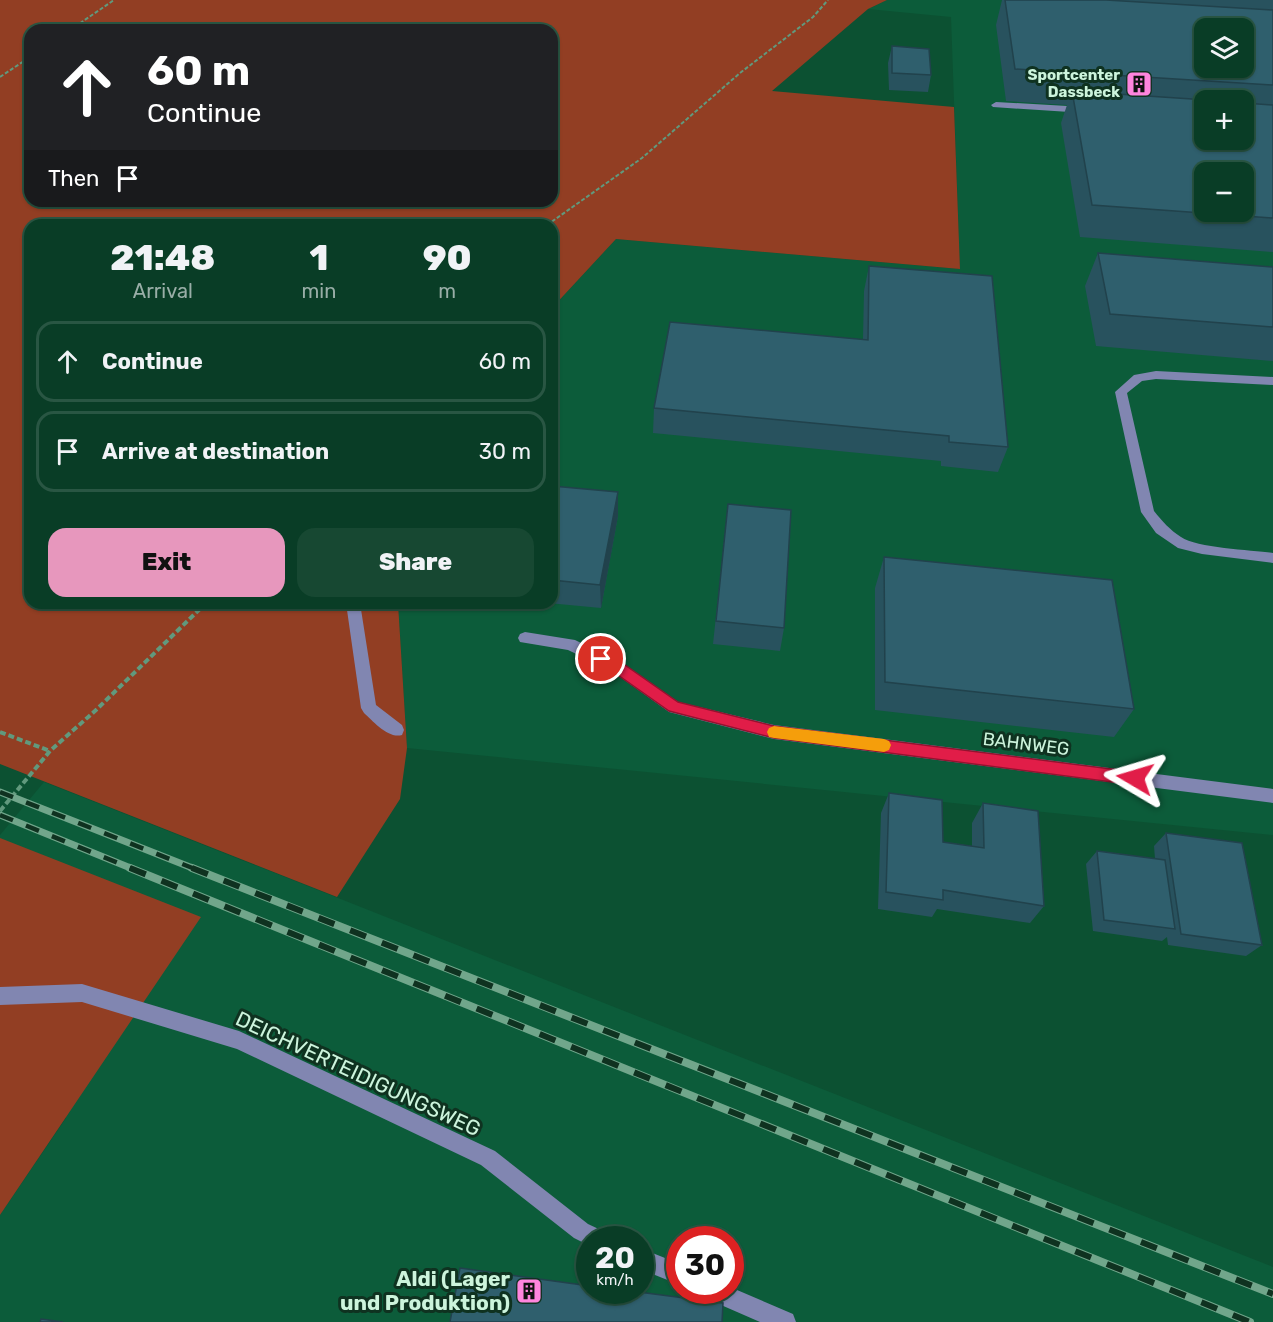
<!DOCTYPE html>
<html lang="en">
<head>
<meta charset="utf-8">
<style>
  body { margin:0; font-family:Rubik,sans-serif; background:#174832; color:#f1f3f6; height:100vh; display:flex; flex-direction:column; font-size:22px; white-space:nowrap }
  * { box-sizing:border-box; margin:0 }
  p { font-size:20px; color:#99aea7 }
  .icon { flex:none; width:33px; height:33px; fill:none; stroke:currentColor; stroke-width:2; stroke-linecap:round; stroke-linejoin:round }
  .map { position:relative; flex:1; overflow:hidden }
  .details { position:absolute; left:24px; top:219px; width:534px; height:390px; display:flex; flex-direction:column; background:#093d26; border-radius:18px; box-shadow:0 2px 4px #0004,0 0 0 2px #295643 }
  .details>* { flex:none }
  .top-card { position:absolute; left:24px; top:24px; width:534px; height:183px; border-radius:18px; box-shadow:0 2px 4px #0004,0 0 0 2px #295643; background:#202124; color:#fff; overflow:hidden }
  .fabs { position:absolute; left:1194px; top:18px; display:grid; gap:12px }
  .fabs a { display:grid; place-items:center; width:60px; height:60px; border-radius:12px; background:#093d26; box-shadow:0 2px 4px #0004,0 0 0 2px #295643; font-size:30px }
  .speed { position:absolute; left:576px; top:1226px; display:flex; gap:12px; font-size:30px; font-weight:700; text-align:center }
  .speed>* { display:grid; place-content:center; width:78px; height:78px; border-radius:50%; background:#093d26; box-shadow:0 2px 4px #0004,0 0 0 2px #295643; line-height:1 }
  .speed small { font-size:15px; font-weight:400 }
  .speed .limit { border:9px solid #d22; background:#fff; color:#111 }
  .pin { position:absolute; display:grid; place-items:center; width:51px; height:51px; color:#fff; margin:-26px; border:3px solid #fff; border-radius:50%; box-shadow:0 2px 6px #0007 }
  .me { position:absolute; width:66px; margin:-33px; rotate:277deg; stroke-linejoin:round; filter:drop-shadow(0 0 4px #0008) }
  .turn { display:flex; align-items:center; gap:21px; height:126px; padding:0 24px; font-size:27px }
  .turn .icon { width:78px; height:78px; stroke-width:2.5 }
  .turn b { display:block; font-size:42px; line-height:51px }
  .then { display:flex; align-items:center; height:57px; padding:0 24px; background:#0003; gap:12px; font-size:22px }
  .eta { display:flex; justify-content:space-evenly; align-items:center; height:102px; text-align:center }
  .eta b { font-size:36px; font-weight:800; line-height:42px }
  .primary-button { display:flex; gap:12px; margin-top:auto; padding:12px 24px }
  .primary-button a { flex:1; height:69px; border-radius:18px; background:#e797bd; color:#111; font-size:24px; font-weight:800; line-height:69px; text-align:center }
  .primary-button a+a { background:#174832; color:#f1f3f6 }
  ul { padding:0; list-style:none }
  li { display:flex; align-items:center; gap:18px; height:81px; margin:0 12px 9px; padding:0 12px; border:3px solid #295643; border-radius:18px }
  li div { flex:1 }
  li b { display:block; font-size:22px }
  li em { font-style:normal }
  .map>svg:first-child { display:block }
  .built { fill:#0c5c3a; fill-rule:evenodd }
  .green { fill:#923e23; fill-rule:evenodd }
  .lines { fill:none; stroke-linecap:round; stroke-linejoin:round }
  .path-far1 { stroke:#61997d; stroke-width:2; stroke-dasharray:4 2; stroke-linecap:butt }
  .path { stroke:#61997d; stroke-width:4; stroke-dasharray:6 3; stroke-linecap:butt }
  .minor { fill:#8186b1; fill-rule:evenodd }
  .rail-far1-casing { stroke:#71a68b; stroke-width:7 }
  .rail-casing { stroke:#71a68b; stroke-width:8 }
  .rail-far1 { stroke:#0f3220; stroke-width:4.5; stroke-dasharray:14; stroke-linecap:butt }
  .rail { stroke:#0f3220; stroke-width:6; stroke-dasharray:17; stroke-linecap:butt }
  .wall { fill:#28525e; fill-rule:evenodd }
  .shaded-wall { fill:#21424c }
  .building { fill:#2f5f6d; stroke:#21424c; stroke-width:1.5; fill-rule:evenodd }
  .route { fill:#e11d48; stroke:#92132f; stroke-width:1.5 }
  .slow { fill:#f59e0b }
  .labels { text-anchor:middle; stroke-width:6; stroke-linejoin:round; paint-order:stroke }
  .far-poi-label { font-size:15px; font-weight:bold; fill:#ccf4dc; stroke:#0f3220; text-anchor:end }
  .street-label { font-size:18px; fill:#ccf4dc; stroke:#0f3220 }
  .near-street-label { font-size:21px; fill:#ccf4dc; stroke:#0f3220 }
  .near-poi-label { font-size:21px; font-weight:bold; fill:#ccf4dc; stroke:#0f3220; text-anchor:end }
</style>
</head>
<body>
<div class="map">
<svg width="1273" height="1322" viewBox="0 0 1273 1322">
  <rect width="100%" height="100%" fill="#0c5132"/>
  <path class="built" d="M887,0H1273V835L407,748L398,603H552V308L616,239L960,269L951,17L868,9ZM1204,28H1244V68H1204ZM1204,100H1244V140H1204ZM1204,172H1244V212H1204Z
    M44,782L1273,1267V1322H0V1215L66,1118L0,840V835ZM590,1239H640V1290H590ZM680,1239H730V1290H680Z"/>
  <path class="green" d="M0,0H887L868,9L772,91L954,107L960,269L616,239L552,308V225H30V603H398L407,748L400,799L337,897L0,764ZM30,30H552V201H30Z
    M0,838L201,917L0,1215Z"/>
  <g class="lines">
    <path class="path-far1" d="M70,30L114,0
      M0,77L30,57
      M547,225L642,158L740,73L813,17L828,0"/>
    <path class="path" d="M0,732L50,751
      M0,811L50,751L96,710L206,603"/>
    <path class="minor" d="M996,102L1085,107L1090,110L1085,113L993,107L991,105Z
      M1156,371L1273,377V385L1156,379L1142,381L1127,393L1154,511C1162,521 1170,530 1181,537C1197,548 1252,550 1273,553V563L1202,554L1178,548L1156,533L1141,512L1115,392L1134,375Z
      M346,603H360L376,705L402,725L404,730L402,735C388,739 373,721 364,713L361,708Z
      M525,632L575,640L622,663L678,702L774,725L1273,789V803L774,739L669,712L612,671L568,650L520,642L518,638L520,634Z
      M82,984L239,1031L495,1151L588,1224L605,1232L608,1239H590V1246L574,1238L481,1165L237,1049L82,1002L0,1005V987Z
      M640,1248L680,1264V1285L640,1269Z
      M730,1287L793,1314L796,1322H760L705,1298L702,1290H730Z"/>
    <defs>
      <path id="rail-far1" d="M0,792L195,869
        M0,815L133,869"/>
      <path id="rail" d="M130,868L1250,1322
        M192,868L1273,1294"/>
    </defs>
    <use href="#rail-far1" class="rail-far1-casing"/>
    <use href="#rail" class="rail-casing"/>
    <use href="#rail-far1" class="rail-far1"/>
    <use href="#rail" class="rail"/>
  </g>
  <path class="wall" d="M1002,0H1273V252L1080,237L1061,123L1067,105L1006,101L996,25ZM1204,100H1244V140Z
    M892,46L931,75L928,92L889,90L888,63Z
    M1098,253L1273,267V361L1096,346L1085,286Z
    M869,266L1008,447L998,472L941,466V461L653,433L654,408L863,339L864,291Z
    M552,486L618,516L601,608L548,603H552Z
    M728,504L784,628L780,651L713,644Z
    M884,557L1134,709L1114,737L875,710V588Z
    M889,793L943,842L972,846V823L983,803L1044,906L1030,923L937,909L932,917L878,909L881,813Z
    M1166,833L1262,945L1246,956L1168,945L1167,937L1162,941L1093,931L1086,864L1097,851L1155,859L1154,846Z"/>
  <path class="shaded-wall" d="M618,492V516L601,608L600,585Z"/>
  <path class="building" d="M1005,0H1106L1273,10V85L1015,69ZM1204,28H1244V68H1204Z
    M892,46L929,49L931,75L892,73Z
    M1072,91L1207,100H1204V140H1244V103L1273,105V218L1092,205ZM1204,172H1244V212H1204Z
    M1098,253L1273,267V327L1110,314Z
    M869,266L992,276L1008,447L949,442V436L654,408L670,322L868,340Z
    M552,486L618,492L600,585L552,580Z
    M728,504L791,510L784,628L716,621Z
    M884,557L1112,580L1134,709L885,682Z
    M889,793L942,800L943,842L984,848L983,803L1038,811L1044,906L943,890V900L886,892Z
    M1166,833L1242,843L1262,945L1181,934Z
    M1097,851L1165,860L1175,929L1104,920Z
    M460,1268L590,1286V1290H623L723,1303L722,1322H450Z
    M41,1319L63,1322H40Z"/>
  <path class="route" d="M601,654L622,663L678,702L774,726L1135,772L1140,773L1142,778L1140,783L1135,785L774,738L669,711L612,671L596,663L594,659Z"/>
  <path class="slow" d="M774,726L884,739L889,741L891,745L889,750L884,752L774,738L769,737L767,732L769,728Z"/>
  <defs>
    <symbol id="building-square" viewBox="-11 -11 22 22"><rect x="-9" y="-9" width="18" height="18" rx="4" fill="#ff85de" stroke="#0f3220"/><path d="M-4-6H4V6H1V3H-1V6H-4ZM-2.5-4.3h1.7v1.8h-1.7ZM.8-4.3h1.7v1.8H.8ZM-2.5-1h1.7V.8h-1.7ZM.8-1h1.7V.8H.8Z" fill="#111"/></symbol>
  </defs>
  <g fill-rule="evenodd">
    <use href="#building-square" x="1124" y="69" width="30" height="30"/>
    <use href="#building-square" x="514" y="1276" width="30" height="30"/>
  </g>
  <g class="labels">
    <g class="far-poi-label">
      <text x="1120" y="80">Sportcenter<tspan x="1120" dy="17">Dassbeck</tspan></text>
    </g>
    <g class="street-label">
      <text transform="translate(1026 744) rotate(7)" y="6">BAHNWEG</text>
    </g>
    <g class="near-street-label">
      <text transform="translate(358 1074) rotate(25)" y="7">DEICHVERTEIDIGUNGSWEG</text>
    </g>
    <g class="near-poi-label">
      <text x="510" y="1286">Aldi (Lager<tspan x="510" dy="24">und Produktion)</tspan></text>
    </g>
  </g>
</svg>
<div class="fabs">
<a><svg class="icon" aria-label="layers" viewBox="0 0 24 24"><path d="M12 4l9 5-9 5-9-5zM3 14l9 5 9-5"/></svg></a>
<a>+</a>
<a>−</a>
</div>
<div class="speed"><div>20<small>km/h</small></div><div class="limit">30</div></div>
<div class="pin" style="left:601px;top:659px;background:#d93025"><svg class="icon" aria-label="arrive" viewBox="0 0 24 24"><path d="M6 21V4h12l-3 4 3 4H6"/></svg></div>
<svg class="me" style="left:1135px;top:778px" viewBox="-20 -20 40 40"><path d="M0-17L14 15 0 8-14 15z" fill="#e11d48" stroke="#fff" stroke-width="4"/></svg>
<div class="top-card">
<div class="turn"><svg class="icon" aria-label="ahead" viewBox="0 0 24 24"><path d="M12 20V5M6 11l6-6 6 6"/></svg><div><b>60 m</b>Continue</div></div>
<div class="then">Then<svg class="icon" aria-label="arrive" viewBox="0 0 24 24"><path d="M6 21V4h12l-3 4 3 4H6"/></svg></div>
</div>
<section class="details">
<div class="eta">
<div><b>21:48</b><p>Arrival</p></div>
<div><b>1</b><p>min</p></div>
<div><b>90</b><p>m</p></div>
</div>
<ul>
<li><svg class="icon" aria-label="ahead" viewBox="0 0 24 24"><path d="M12 20V5M6 11l6-6 6 6"/></svg><div><b>Continue</b></div><em>60 m</em></li>
<li><svg class="icon" aria-label="arrive" viewBox="0 0 24 24"><path d="M6 21V4h12l-3 4 3 4H6"/></svg><div><b>Arrive at destination</b></div><em>30 m</em></li>
</ul>
<div class="primary-button"><a>Exit</a><a>Share</a></div>
</section>
</div>
</body>
</html>
